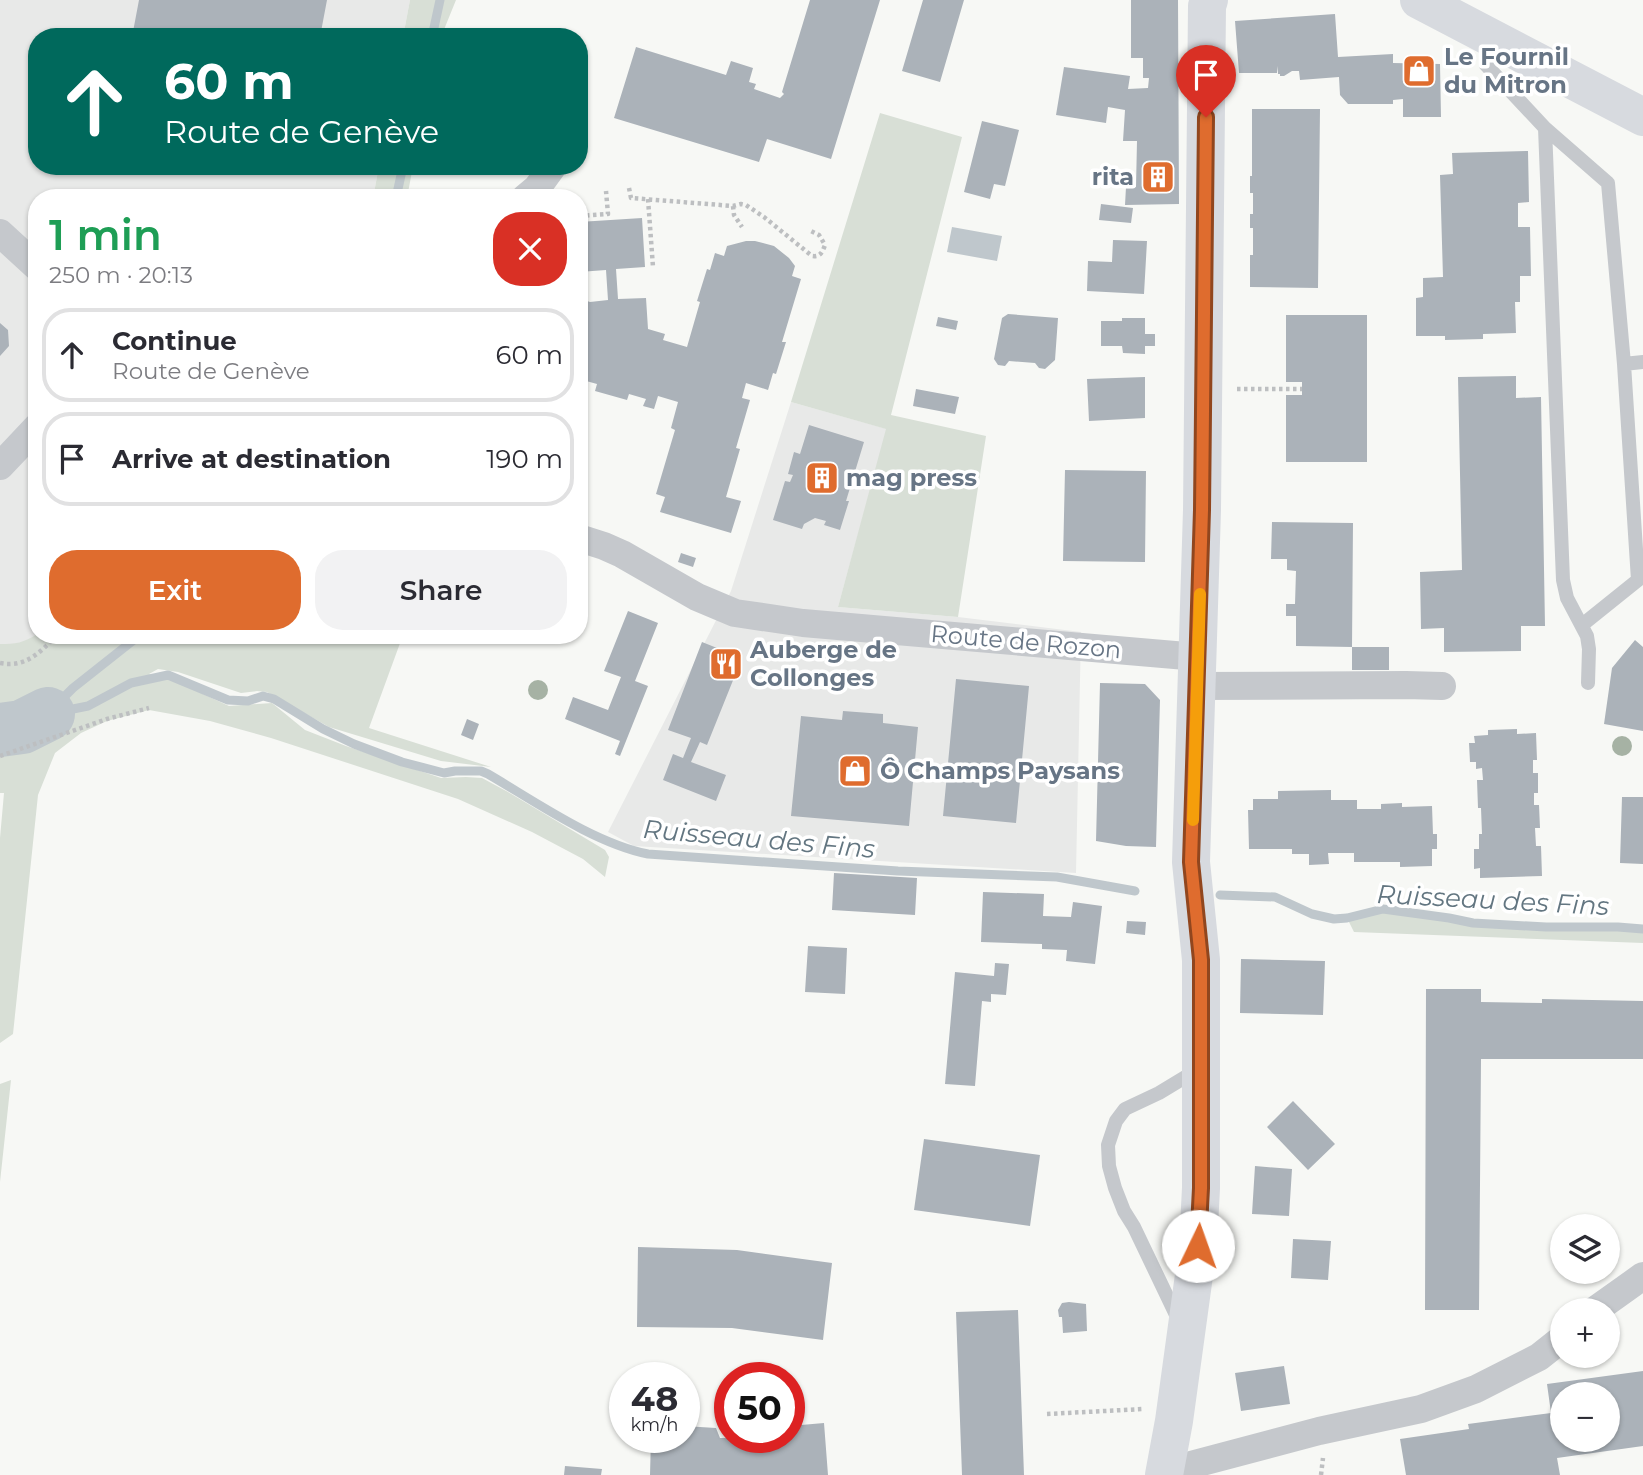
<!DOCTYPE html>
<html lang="en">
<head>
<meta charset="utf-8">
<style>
  body { margin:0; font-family:Montserrat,sans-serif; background:#f2f2f3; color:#2b2b33; height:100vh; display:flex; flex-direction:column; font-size:26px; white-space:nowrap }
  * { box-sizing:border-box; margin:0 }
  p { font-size:23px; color:#7c7c81 }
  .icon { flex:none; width:38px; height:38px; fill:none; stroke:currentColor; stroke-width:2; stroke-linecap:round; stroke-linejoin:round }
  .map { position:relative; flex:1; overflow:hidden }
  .details { position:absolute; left:28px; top:189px; width:560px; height:455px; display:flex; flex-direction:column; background:#fff; border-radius:28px; box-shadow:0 2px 5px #0004 }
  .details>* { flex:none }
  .hud { position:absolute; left:28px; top:28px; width:560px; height:147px; border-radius:28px; box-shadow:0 2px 5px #0004; background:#00695c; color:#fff; overflow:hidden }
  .buttons { position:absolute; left:1550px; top:1214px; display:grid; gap:14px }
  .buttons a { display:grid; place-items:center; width:70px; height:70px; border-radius:50%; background:#fff; box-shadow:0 2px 5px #0004; font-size:35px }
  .speed { position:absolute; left:609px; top:1362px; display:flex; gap:14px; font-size:35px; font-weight:700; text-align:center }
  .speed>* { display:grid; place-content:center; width:91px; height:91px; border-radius:50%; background:#fff; box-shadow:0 2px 5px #0004; line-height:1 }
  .speed small { font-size:18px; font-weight:400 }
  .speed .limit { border:10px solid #d22; background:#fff; color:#111 }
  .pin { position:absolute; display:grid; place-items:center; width:60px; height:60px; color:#fff; margin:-72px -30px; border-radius:50% 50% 50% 0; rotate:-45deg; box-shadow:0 0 7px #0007 }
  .pin .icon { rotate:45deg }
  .me { position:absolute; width:77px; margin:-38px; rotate:3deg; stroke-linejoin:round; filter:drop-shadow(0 0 5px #0008) }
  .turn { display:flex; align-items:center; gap:24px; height:147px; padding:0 21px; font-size:32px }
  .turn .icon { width:91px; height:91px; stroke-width:2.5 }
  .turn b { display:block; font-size:49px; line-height:60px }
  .round { display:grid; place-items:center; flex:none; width:74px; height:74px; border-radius:28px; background:#f2f2f3 }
  .summary { display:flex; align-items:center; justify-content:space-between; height:119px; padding:0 21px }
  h1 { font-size:42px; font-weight:600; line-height:52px; color:#1e9e55 }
  .primary-button { display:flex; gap:14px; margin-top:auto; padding:14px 21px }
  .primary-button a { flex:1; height:80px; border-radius:28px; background:#df6c2e; color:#fff; font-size:28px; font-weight:600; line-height:80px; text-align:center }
  .primary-button a+a { background:#f2f2f3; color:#2b2b33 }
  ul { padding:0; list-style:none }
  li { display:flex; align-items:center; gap:21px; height:94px; margin:0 14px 10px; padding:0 7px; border:4px solid #e1e1e2; border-radius:28px }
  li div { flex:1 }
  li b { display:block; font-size:26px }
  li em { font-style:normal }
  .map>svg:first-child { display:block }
  .built { fill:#e8e9e8 }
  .green { fill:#d8dfd6 }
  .water { fill:#bfc7cc }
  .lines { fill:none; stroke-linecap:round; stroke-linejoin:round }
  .stream { stroke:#bfc7cc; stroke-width:9 }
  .river { stroke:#bfc7cc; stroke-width:54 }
  .building { fill:#abb2b9; fill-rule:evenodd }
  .path { stroke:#bdbfc1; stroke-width:4.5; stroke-dasharray:3.5 3.5; stroke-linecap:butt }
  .lane { stroke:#c5c8cc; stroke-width:14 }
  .street { stroke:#c5c8cc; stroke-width:28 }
  .secondary { stroke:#d7dadf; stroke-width:38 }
  .primary { stroke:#d7dadf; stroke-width:38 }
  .tree { fill:#a6b2a4 }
  .route-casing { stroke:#91461e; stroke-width:18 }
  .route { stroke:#df6c2e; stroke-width:12 }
  .slow { stroke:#f59e0b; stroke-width:12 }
  .labels { text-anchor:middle; stroke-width:7; stroke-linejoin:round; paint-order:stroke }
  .poi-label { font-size:24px; font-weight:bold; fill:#677585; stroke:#fff; text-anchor:start }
  .street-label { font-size:24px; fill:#677585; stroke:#fff }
  .water-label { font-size:26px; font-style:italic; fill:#637681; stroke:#fff }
</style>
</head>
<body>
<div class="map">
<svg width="1643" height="1475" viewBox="0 0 1643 1475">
  <rect width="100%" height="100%" fill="#f7f8f5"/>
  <path class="built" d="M0,0H410L403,37H37V166H379L373,198H37V634L27,641L15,644H0Z
    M791,402L887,429L838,607L958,617L1081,632L1076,873L634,846L608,832L731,591Z"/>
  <path class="green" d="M410,0H456L441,37H403Z
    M880,113L962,137L891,415L986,436L958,617L838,607L886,429L791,402Z
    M379,166H413L407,198H373Z
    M37,634L403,635L369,728L491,767L441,761L329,727L267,692L257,691L241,693L178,672L158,669L149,674L179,683L229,706L272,703L305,730L346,746L441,778L466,777L482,778L508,792L605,850L609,857L605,877L583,859L532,832L458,799L271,738L210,721L149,710L107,721L81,733L55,753L38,795L13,1034L0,1043V838L4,793H0V644C15,644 24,643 37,634Z
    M1383,909L1449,918L1473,923L1546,927H1618L1643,929V943L1354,932L1347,918Z
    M11,1080L0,1182V1084Z"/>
  <path class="water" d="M952,227L1002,236L997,261L947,252Z"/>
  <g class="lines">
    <path class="stream" d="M432,37L440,0
      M396,198L403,166
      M48,713L73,688L140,635
      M48,714L88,706L131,683L168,675L228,700L248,701L263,696L274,699L323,729L354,744L402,762L444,773L455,771H481L488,774C536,802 594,843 648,854L898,871L1057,877L1135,891
      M1220,895L1275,897L1312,914L1334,919L1347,918L1383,909L1449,918L1473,923L1546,927H1618L1643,929"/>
    <path class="river" d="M0,730L22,727L48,714"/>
  </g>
  <path class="building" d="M139,0H327L320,37H132Z
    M810,0H880L831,159L767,139L759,162L614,118L636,47L726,75L731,61L753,68L749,82L756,84L754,89L780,98L784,94L782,92Z
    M923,0H964L940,82L902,71Z
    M1131,0H1178L1179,204L1125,205L1126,187H1136L1137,141H1123L1125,110L1108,107L1106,123L1056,115L1064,67L1130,76L1128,89L1148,88L1149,78H1143V58H1131Z
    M1335,14L1338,57L1393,54V63L1440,64L1441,117H1403V99L1393,100V104H1348L1340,95L1339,77L1300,80L1299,71H1292L1284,76H1280V74H1278V66L1277,73H1239L1235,21Z
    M1252,109H1320L1318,288L1250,287V255H1253V228H1250V214H1253V193H1250V176H1252Z
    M982,121L1019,130L1005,186L994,184L990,199L964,192Z
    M1528,151L1529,202L1518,203V227H1530L1531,276H1520V302H1515L1516,333L1483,334V339L1445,340V336H1416V298L1423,297V278L1443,277L1440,175L1453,174L1452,153Z
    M1101,204L1133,208L1131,223L1099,220Z
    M642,218L645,267L616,269L618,299L646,298L648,329L665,334L663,340L687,347L700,302L697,301L707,269L710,270L715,253L724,256L727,246L746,241H755L774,246L789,258L795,266L792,276L801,279L782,342H786L776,374L773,373L768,390L746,383L742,398L750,400L736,448L740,449L726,497L741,501L731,533L660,512L665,497L656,494L675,430L671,428L678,402L658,396L654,409L643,406L646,399L629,394L627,400L595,391L597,384L579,379V298L590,302L608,300L606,270L579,272V222Z
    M1113,240L1147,241L1144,294L1087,291L1088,261L1112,262Z
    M1008,314L1058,318L1055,360L1045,369L1039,368L1035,363L1009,361L1005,366L998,365L994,359L1002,318Z
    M1286,315H1367V462H1286V395H1302V382H1286Z
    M938,317L958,321L956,330L936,326Z
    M1122,318H1145V334H1155V346H1145V354L1123,353L1122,346H1101V321H1122Z
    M0,323L8,330L9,346L0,356Z
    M1516,376V398L1541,397L1545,626H1521V651L1444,652V628L1421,629L1420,572L1462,570L1458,377Z
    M1145,377V418L1089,421L1087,379Z
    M916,389L959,397L955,414L913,406Z
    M809,425L864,442L846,501H849L840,530L824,525L826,521L815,518L804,524L802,529L773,520L785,481L790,482L793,475L788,474L794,452L800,454Z
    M1065,470L1146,471L1145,562L1063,561Z
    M1272,522L1353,523L1352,647H1389V670H1352V647L1296,646V616H1286V604H1295L1296,571L1287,570V559H1271Z
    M681,553L696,558L693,567L678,562Z
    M628,611L658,623L635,681L648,686L620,756L615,754L620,741L565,719L573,697L608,710L621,677L604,671Z
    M1635,640L1643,647V731L1604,724L1612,668Z
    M702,642L742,658L707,745L700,742L691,762L726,775L716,801L663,780L673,754L683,758L691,738L668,730Z
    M956,679L1029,686L1016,823L943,816Z
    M1100,683L1145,684L1160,700L1156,847L1126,846L1096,841Z
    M843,711L883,714V723L918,727L909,826L791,816L801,716L842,720Z
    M467,719L479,724L473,740L461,735Z
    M1517,729V734L1536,733L1537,760H1533V773H1538V793H1534V805H1539L1540,828H1535L1536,846H1541L1542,876L1480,878V868L1474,869V849H1479V834H1482L1481,808H1478L1477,780H1483L1482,768L1476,769V762H1470L1469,743H1475L1474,736L1488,735V730Z
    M1331,790V800H1357V809H1381V804L1402,803V807L1432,806L1433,834H1437V849H1432V866L1400,867V862H1354V853H1328L1329,864L1309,865V854H1292V849H1249L1248,810H1253V799H1278V791Z
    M1622,797H1643V864L1620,863Z
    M834,873L917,878L915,915L832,910Z
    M983,892L1044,894L1043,916L1071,917L1073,902L1102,906L1095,964L1066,961L1067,950L1042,949V944L981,942Z
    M1127,921L1146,922L1145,935L1126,933Z
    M808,946L847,948L845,994L805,992Z
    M1241,959L1325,961L1323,1015L1240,1013Z
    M995,963L1009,964L1006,995L991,994V1002L982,1001L975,1086L945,1084L955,972L994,976Z
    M1426,989H1481V1002L1542,1003V999L1643,1001V1059H1481L1479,1310H1425Z
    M1293,1101L1335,1144L1308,1170L1267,1127Z
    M924,1139L1040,1155L1030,1226L914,1210Z
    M1255,1166L1292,1169L1289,1216L1252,1214Z
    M1293,1239L1331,1241L1328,1280L1291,1278Z
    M638,1247L737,1250L832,1263L823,1340L732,1328L637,1327Z
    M1069,1302L1086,1304L1087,1331L1063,1333L1062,1317H1059L1058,1310L1062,1303Z
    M1018,1310L1024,1475H962L956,1312Z
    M1284,1366L1290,1404L1241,1411L1235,1373Z
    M1643,1371V1446L1557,1458L1560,1475H1406L1400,1439L1469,1429L1468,1424L1551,1413L1547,1384ZM1563,1395H1608V1440H1563Z
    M799,1419L801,1425L824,1423L828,1475H650L651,1437H684V1426L716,1428L720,1438L789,1437V1420Z
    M565,1466L602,1469L601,1475H564Z"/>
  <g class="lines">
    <path class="path" d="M629,188L631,198L733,206L741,204L746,205L764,217L812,256C820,257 822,253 825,245L819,235L809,230
      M648,199L653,267
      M733,206L734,215L742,227
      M579,216L608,214L606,191
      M1237,389H1302
      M0,663C25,668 40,653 57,635
      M0,756L107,719L149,708
      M1047,1414L1143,1409
      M1321,1475L1323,1458"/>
    <path class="lane" d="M1496,41L1486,65L1545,128L1563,580L1567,598L1587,636L1589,649L1588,683
      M1545,128L1608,183L1624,364
      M1582,625L1638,580L1624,364L1643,362
      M1178,1319L1134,1227L1124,1211L1115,1188L1109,1166L1108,1145L1116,1121L1125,1109L1159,1093L1197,1070"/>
    <path class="street" d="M525,198L537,188L553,166
      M0,233L37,267
      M0,466L37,427
      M579,538L604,546L622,554L697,597L735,613L803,623L1198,657
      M1197,686L1406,685L1442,686
      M1594,1311L1643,1276
      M1165,1468L1187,1466L1319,1431L1421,1409L1476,1389L1539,1357L1563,1338"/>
    <path class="secondary" d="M1164,1475L1174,1421L1198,1246L1201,1188V960L1191,862L1202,510L1207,6L1209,0"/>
    <path class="primary" d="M1419,0L1643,117"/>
  </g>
  <g class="tree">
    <circle cx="538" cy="690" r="10"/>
    <circle cx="1622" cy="746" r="10"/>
  </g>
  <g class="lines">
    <defs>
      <path id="route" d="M1198,1246L1201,1188V960L1191,862L1202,510L1206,117"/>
    </defs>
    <use href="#route" class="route-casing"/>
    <use href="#route" class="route"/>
    <path class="slow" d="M1193,820L1200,594"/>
  </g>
  <defs>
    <symbol id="shop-square" viewBox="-11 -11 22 22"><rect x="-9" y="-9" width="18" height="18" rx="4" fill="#df6c2e" stroke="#fff"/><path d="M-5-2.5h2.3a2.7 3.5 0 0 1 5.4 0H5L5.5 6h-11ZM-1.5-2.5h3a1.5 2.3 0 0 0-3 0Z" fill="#fff"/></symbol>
    <symbol id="building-square" viewBox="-11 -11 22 22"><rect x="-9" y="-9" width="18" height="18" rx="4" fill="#df6c2e" stroke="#fff"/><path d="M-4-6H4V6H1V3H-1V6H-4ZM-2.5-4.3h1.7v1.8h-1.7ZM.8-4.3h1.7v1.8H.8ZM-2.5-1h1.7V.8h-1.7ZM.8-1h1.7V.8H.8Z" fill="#fff"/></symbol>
    <symbol id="restaurant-square" viewBox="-11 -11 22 22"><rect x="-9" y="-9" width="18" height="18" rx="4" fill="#df6c2e" stroke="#fff"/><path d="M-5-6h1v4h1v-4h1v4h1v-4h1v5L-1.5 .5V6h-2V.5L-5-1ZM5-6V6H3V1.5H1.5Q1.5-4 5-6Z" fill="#fff"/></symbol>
  </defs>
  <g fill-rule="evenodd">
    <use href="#shop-square" x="1400" y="52" width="38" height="38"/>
    <use href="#building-square" x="1139" y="158" width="38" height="38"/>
    <use href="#building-square" x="803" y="459" width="38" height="38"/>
    <use href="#restaurant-square" x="707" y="645" width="38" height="38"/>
    <use href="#shop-square" x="836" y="752" width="38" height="38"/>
  </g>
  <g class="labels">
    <g class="poi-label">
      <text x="1444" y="65">Le Fournil<tspan x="1444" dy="28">du Mitron</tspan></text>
      <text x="1134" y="185" text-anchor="end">rita</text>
      <text x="846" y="486">mag press</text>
      <text x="750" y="658">Auberge de<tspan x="750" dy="28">Collonges</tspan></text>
      <text x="880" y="779">Ô Champs Paysans</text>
    </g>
    <g class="street-label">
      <text transform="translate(1026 642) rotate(5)" y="8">Route de Rozon</text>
    </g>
    <g class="water-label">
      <text transform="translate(759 839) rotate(5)" y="9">Ruisseau des Fins</text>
      <text transform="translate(1493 900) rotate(3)" y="9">Ruisseau des Fins</text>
    </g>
  </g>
</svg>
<div class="buttons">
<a><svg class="icon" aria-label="layers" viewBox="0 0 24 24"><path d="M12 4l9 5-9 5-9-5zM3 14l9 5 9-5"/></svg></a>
<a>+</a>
<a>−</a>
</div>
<div class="speed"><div>48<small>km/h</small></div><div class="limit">50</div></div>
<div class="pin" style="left:1206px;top:117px;background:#d93025"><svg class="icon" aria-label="arrive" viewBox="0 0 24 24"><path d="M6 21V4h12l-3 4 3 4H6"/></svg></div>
<svg class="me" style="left:1198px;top:1246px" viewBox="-20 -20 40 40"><circle r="19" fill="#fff"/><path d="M0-13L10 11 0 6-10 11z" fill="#df6c2e"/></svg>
<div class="hud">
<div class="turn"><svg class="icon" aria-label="ahead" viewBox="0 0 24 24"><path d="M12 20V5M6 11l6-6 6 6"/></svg><div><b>60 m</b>Route de Genève</div></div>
</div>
<section class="details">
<div class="summary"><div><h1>1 min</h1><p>250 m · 20:13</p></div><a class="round" style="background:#d93025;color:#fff"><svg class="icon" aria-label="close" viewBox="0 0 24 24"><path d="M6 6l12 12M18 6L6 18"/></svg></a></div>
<ul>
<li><svg class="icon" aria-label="ahead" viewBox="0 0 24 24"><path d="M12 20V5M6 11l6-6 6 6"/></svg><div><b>Continue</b><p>Route de Genève</p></div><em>60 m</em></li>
<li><svg class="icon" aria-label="arrive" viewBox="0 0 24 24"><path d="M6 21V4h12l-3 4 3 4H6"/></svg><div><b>Arrive at destination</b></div><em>190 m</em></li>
</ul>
<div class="primary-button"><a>Exit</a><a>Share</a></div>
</section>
</div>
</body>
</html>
